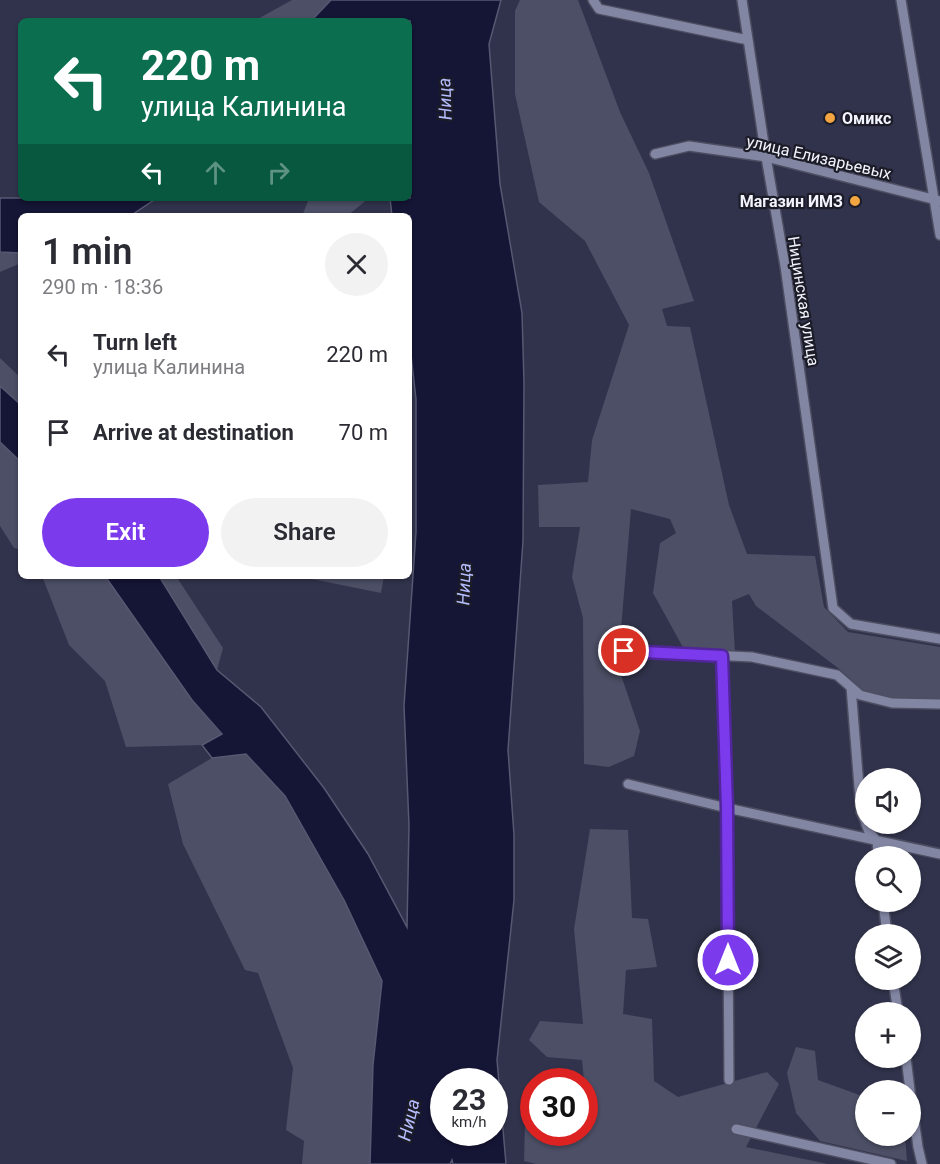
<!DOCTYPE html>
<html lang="en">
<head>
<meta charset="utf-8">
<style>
  body { margin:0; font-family:Roboto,sans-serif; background:#f2f2f3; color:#2b2b33; height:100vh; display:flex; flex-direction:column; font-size:22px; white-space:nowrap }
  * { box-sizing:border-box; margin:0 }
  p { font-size:20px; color:#7c7c81 }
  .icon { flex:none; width:33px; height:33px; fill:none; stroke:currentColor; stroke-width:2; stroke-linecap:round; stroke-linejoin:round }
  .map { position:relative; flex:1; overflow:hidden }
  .drawer { position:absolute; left:18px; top:213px; width:394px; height:366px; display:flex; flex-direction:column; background:#fff; border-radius:9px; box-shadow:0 2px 4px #0004 }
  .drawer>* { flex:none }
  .top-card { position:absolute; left:18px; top:18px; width:394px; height:183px; border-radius:9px; box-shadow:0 2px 4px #0004; background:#0b6e4f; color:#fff; overflow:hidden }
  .buttons { position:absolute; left:855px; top:768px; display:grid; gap:12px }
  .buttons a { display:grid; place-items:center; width:66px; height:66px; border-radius:50%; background:#fff; box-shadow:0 2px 4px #0004; font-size:30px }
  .speed { position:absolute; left:430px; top:1068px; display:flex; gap:12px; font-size:30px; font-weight:700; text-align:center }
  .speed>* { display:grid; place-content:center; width:78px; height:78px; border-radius:50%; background:#fff; box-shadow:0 2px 4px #0004; line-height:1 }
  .speed small { font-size:15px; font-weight:400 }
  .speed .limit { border:9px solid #d22; background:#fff; color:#111 }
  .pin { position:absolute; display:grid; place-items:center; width:51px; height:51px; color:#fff; margin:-26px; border:3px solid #fff; border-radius:50%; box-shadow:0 2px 6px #0007 }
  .me { position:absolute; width:66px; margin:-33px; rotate:0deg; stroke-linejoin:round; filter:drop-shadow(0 0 4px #0008) }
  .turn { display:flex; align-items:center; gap:21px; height:126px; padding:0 24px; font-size:27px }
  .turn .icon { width:78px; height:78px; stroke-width:2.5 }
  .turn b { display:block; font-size:42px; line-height:51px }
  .lanes { display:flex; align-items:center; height:57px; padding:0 24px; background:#0003; justify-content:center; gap:30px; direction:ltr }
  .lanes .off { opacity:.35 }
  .round { display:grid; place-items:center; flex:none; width:63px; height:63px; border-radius:32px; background:#f2f2f3 }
  .head { display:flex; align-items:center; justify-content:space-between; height:102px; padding:0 24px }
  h1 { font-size:36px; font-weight:600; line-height:45px }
  .action { display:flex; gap:12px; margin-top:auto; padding:12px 24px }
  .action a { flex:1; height:69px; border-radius:36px; background:#7c3aed; color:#fff; font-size:24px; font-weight:600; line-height:69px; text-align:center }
  .action a+a { background:#f2f2f3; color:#2b2b33 }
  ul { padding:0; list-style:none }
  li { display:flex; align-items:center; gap:18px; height:78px; padding:0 24px }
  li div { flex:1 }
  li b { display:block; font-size:22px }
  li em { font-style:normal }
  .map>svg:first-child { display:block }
  .green { fill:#4c4f65; fill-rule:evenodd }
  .water { fill:#151535; stroke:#575871; stroke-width:1.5; fill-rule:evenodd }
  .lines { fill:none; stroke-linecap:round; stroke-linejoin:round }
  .minor-casing { stroke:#4d4e62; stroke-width:12 }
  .minor { stroke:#8386a3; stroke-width:9 }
  .route-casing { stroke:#51269a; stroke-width:15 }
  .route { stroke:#7c3aed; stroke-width:10 }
  .poi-dot { fill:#f2a540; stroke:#1b1c27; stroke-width:2 }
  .labels { text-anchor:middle; stroke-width:4.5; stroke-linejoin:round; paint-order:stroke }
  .poi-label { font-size:16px; font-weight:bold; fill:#f2f4fd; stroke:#1b1c27; text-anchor:start }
  .street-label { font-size:16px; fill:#f2f4fd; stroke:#1b1c27 }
  .water-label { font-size:18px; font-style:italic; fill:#b6bdfd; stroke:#1b1c27 }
</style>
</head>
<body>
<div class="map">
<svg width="940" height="1164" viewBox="0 0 940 1164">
  <rect width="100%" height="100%" fill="#31334c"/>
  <path class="green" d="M292,0H331L311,21H254Z
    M520,0H578L620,112L649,173L694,301L662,309L667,326L690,327L729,505L747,554L815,556L824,607L848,632L940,647V699H891L864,691L838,668L756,606L749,594L732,601L735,653L685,651L653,593L660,543L676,533L670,519L631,509L618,666L640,731L634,756L609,767L584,764L583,618L572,577L580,527H539L538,485L588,482L592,440L629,325L585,241L539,202L515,94V11Z
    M313,198H369L347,216H302L308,201Z
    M0,252L21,253V263L0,272Z
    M0,358L21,378V405L0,386Z
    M0,442L21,462V550L14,548L0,526Z
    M42,576H105L192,700L222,735L202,745L126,747L105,681L69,645Z
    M159,576H176L223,648L217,670Z
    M297,576H384L381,593Z
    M246,754L285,796L344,900L382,981L373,1065L370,1164H302L304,1141L286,1130L293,1068L258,973L245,970L183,844L168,784L212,758Z
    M590,829L628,830L632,918L648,919L657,967L626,970L623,1014L652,1019L654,1081L678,1097L767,1072L779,1084L746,1147L828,1164H536L524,1161L526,1087L541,1075L584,1081L582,1060L547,1057L529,1040L540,1021L583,1024L574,929ZM534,1082H585V1132H534Z
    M796,1047L815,1051L818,1080L865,1097L866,1136H905L907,1161L820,1141L796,1113L787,1073Z"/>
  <path class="water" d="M331,0H501L489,44L500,184L522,313L524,383L523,541L508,750L514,835V900L497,1060L506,1164H453L452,1160L450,1164H370L373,1065L382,981L344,900L285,796L246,754L212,758L202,745L222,734L192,700L105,576H159L217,670L261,707L324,788L368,854L407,927L409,825L404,706L416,532V399L410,346V216H392L390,198H410V21H311ZM444,1082H495V1132H444Z
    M0,198H157L130,216H21V253L0,252Z
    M0,386L21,405V462L0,442Z"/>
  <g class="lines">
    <defs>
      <path id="minor" d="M593,0L599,9L748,40
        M742,0L766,157L785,266L833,608L851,624L940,639
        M901,0L940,235
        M655,154L689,146L766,157L940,201
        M624,651L752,657L837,675L860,695L892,703L940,704
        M722,656L727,808L729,1080
        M851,687L861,812L866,823
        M628,784L727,808L940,854
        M866,824L869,832L877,841L878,856
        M883,902L887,934
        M893,980L898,1012
        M906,1058L910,1090
        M910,1091L918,1147L922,1164
        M736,1129L891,1164"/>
    </defs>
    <use href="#minor" class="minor-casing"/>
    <use href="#minor" class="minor"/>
  </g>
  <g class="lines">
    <defs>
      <path id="route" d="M624,651L722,656L727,808L728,960"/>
    </defs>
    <use href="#route" class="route-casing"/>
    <use href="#route" class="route"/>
  </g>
  <g class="poi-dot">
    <circle cx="830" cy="118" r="6"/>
    <circle cx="855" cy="201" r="6"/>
  </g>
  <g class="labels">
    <g class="poi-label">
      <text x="842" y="124">Омикс</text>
      <text x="843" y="207" text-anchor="end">Магазин ИМЗ</text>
    </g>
    <g class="street-label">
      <text transform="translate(819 157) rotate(13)" y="6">улица Елизарьевых</text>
      <text transform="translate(804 301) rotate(81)" y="6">Ницинская улица</text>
    </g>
    <g class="water-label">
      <text transform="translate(445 99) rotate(-92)" y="6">Ница</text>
      <text transform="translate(464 584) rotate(-88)" y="6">Ница</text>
      <text transform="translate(409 1120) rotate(-77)" y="6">Ница</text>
    </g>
  </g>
</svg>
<div class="buttons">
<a><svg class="icon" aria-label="sound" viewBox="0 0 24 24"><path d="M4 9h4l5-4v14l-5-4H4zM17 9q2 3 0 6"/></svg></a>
<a><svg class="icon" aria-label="search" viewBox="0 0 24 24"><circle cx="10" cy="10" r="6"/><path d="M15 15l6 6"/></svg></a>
<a><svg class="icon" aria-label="layers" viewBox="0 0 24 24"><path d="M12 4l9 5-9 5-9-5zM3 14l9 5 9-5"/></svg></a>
<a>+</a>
<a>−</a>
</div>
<div class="speed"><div>23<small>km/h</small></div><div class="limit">30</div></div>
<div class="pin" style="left:624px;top:651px;background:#d93025"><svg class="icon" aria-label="arrive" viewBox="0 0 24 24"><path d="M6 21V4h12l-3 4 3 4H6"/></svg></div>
<svg class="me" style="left:728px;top:960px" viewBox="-20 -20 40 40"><circle r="17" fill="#7c3aed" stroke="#fff" stroke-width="3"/><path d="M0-11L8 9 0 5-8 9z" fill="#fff"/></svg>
<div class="top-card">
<div class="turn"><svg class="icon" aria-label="left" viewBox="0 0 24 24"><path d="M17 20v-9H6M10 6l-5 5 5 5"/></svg><div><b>220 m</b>улица Калинина</div></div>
<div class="lanes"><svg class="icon" aria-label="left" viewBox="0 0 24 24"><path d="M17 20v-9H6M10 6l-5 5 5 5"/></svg><svg class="icon off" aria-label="ahead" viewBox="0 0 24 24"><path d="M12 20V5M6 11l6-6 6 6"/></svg><svg class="icon off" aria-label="right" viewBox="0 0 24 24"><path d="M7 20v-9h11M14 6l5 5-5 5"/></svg></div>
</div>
<section class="drawer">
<div class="head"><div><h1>1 min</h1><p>290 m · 18:36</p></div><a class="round"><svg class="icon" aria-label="close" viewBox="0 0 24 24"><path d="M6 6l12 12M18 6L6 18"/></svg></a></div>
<ul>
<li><svg class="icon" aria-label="left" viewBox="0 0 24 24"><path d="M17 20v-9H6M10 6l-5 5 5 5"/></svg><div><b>Turn left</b><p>улица Калинина</p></div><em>220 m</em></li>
<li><svg class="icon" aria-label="arrive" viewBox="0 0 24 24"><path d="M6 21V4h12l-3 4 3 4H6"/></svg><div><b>Arrive at destination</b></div><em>70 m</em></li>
</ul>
<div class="action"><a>Exit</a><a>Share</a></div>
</section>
</div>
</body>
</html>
